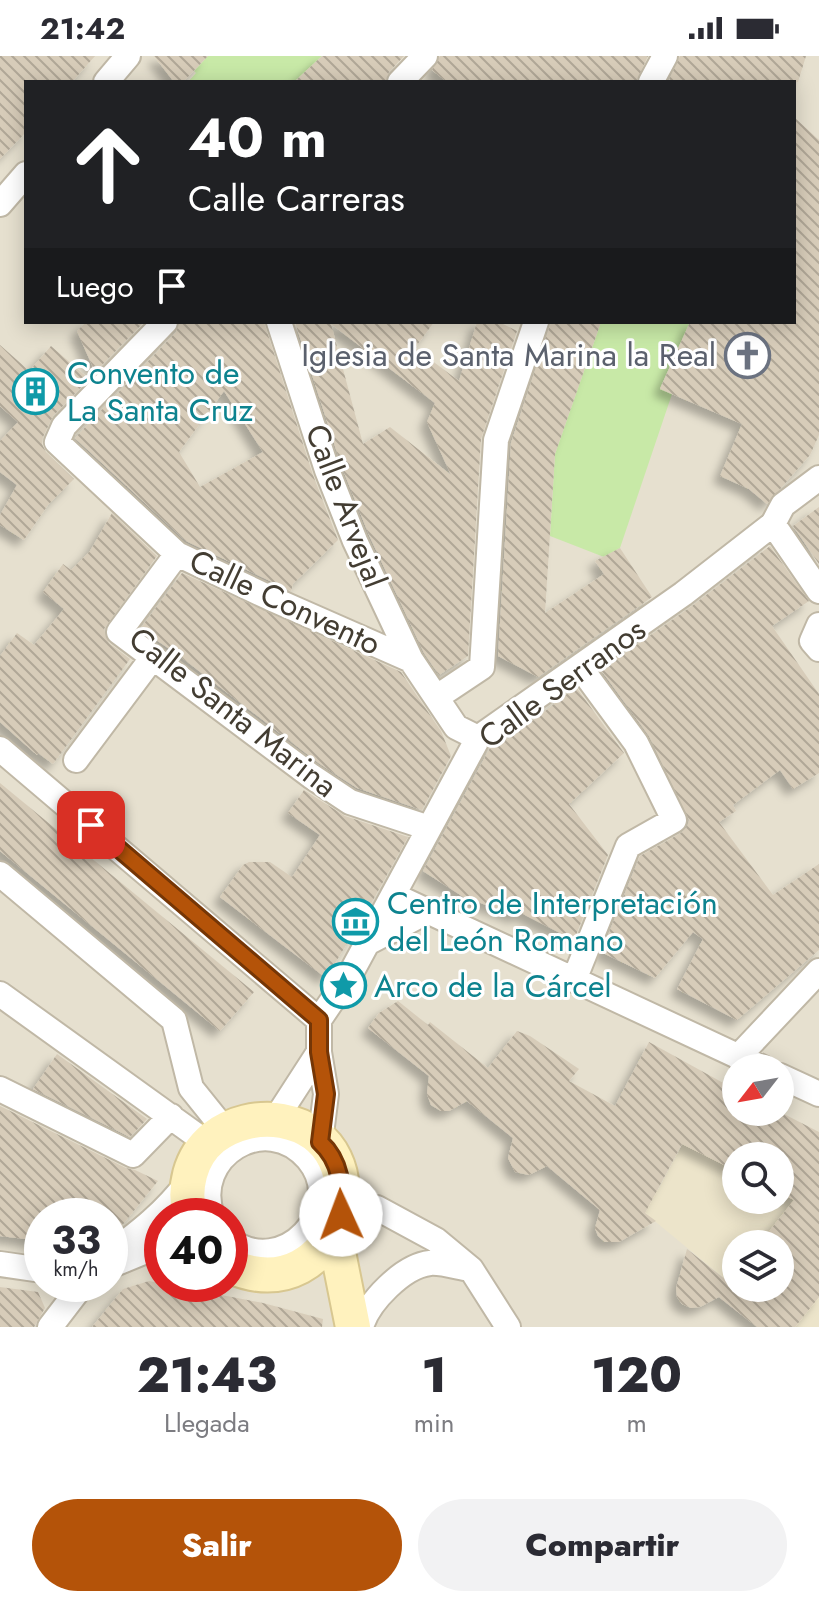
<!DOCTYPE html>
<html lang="es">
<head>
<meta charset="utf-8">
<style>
  body { margin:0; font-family:Jost,sans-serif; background:#f2f2f3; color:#2b2b33; height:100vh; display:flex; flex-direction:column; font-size:30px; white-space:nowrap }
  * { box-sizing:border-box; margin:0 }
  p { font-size:26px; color:#7c7c81 }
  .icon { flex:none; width:44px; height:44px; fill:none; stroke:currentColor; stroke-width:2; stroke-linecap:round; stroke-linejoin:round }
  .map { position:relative; height:1271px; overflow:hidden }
  .details { display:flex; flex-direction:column; background:#fff; flex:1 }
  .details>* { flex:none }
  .banner { position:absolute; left:24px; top:24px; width:772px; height:244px; border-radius:0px; box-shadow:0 4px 20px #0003; background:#202124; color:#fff; overflow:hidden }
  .needle { width:52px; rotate:239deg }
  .fabs { position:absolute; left:722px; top:998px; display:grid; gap:16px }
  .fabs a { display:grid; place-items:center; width:72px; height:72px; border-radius:50%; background:#fff; box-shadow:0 4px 20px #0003; font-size:40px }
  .speed { position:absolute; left:24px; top:1142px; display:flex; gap:16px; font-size:40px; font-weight:700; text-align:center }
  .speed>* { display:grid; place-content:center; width:104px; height:104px; border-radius:50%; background:#fff; box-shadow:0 4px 20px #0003; line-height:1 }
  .speed small { font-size:20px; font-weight:400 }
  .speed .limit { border:12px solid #d22; background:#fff; color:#111 }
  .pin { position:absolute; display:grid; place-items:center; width:68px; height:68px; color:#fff; margin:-34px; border-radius:16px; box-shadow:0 4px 12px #0006 }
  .me { position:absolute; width:88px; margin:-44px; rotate:358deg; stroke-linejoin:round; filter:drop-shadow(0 0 6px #0008) }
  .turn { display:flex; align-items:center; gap:28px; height:168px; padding:0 32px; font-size:36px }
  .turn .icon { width:104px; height:104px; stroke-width:2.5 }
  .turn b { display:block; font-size:56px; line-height:68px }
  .then { display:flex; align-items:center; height:76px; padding:0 32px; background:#0003; gap:16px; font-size:30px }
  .eta { display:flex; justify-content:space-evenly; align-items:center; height:136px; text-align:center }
  .eta b { font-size:48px; font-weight:800; line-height:56px }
  .primary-button { display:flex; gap:16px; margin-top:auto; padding:16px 32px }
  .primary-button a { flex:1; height:92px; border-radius:48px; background:#b45309; color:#fff; font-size:32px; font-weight:800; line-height:92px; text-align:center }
  .primary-button a+a { background:#f2f2f3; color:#2b2b33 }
  .status { display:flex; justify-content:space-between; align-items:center; height:56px; padding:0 40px; background:#fff; direction:ltr }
  .status svg { height:22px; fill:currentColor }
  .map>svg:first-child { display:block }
  .residential { fill:#e6e0cf; fill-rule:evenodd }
  .education { fill:#ece4ca; fill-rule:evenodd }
  .pitch { fill:#c8e9a7 }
  .building { fill:url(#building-back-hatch); fill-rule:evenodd; filter:url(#shadow) }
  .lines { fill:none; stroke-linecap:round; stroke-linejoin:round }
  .street-casing { stroke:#c0b8a6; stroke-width:28 }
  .secondary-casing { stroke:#d8c790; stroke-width:38 }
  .street { stroke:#fff; stroke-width:24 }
  .secondary { stroke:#fff2be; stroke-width:34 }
  .route-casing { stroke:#753606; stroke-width:20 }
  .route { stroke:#b45309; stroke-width:14 }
  .labels { text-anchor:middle; stroke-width:6; stroke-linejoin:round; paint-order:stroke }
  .worship-label { font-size:32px; fill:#5b616d; stroke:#fff; text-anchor:end }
  .culture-label { font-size:32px; fill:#0d838f; stroke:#fff; text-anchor:start }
  .street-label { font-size:32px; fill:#433d32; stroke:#fff }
</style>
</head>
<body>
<div class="status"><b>21:42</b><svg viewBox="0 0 49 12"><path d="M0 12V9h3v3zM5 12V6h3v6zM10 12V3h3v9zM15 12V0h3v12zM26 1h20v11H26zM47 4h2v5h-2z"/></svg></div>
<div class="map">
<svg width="819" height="1271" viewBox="0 0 819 1271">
  <defs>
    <pattern id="building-back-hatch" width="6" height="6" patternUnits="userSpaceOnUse" patternTransform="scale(2)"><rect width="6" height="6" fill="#d7ccb9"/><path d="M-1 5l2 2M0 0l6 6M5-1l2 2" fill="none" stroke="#b0a797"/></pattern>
    <filter id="shadow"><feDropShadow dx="-7" dy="7" stdDeviation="4" flood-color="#0004"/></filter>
  </defs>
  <rect width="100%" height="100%" fill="#f2ede1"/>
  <path class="residential" d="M0,0H819V1271H0ZM26,26H794V266H26ZM736,1012H780V1056H736ZM736,1100H780V1144H736ZM42,1160H110V1228H42ZM162,1160H230V1228H162ZM736,1188H780V1232H736Z"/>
  <path class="education" d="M698,1014L736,1034V1056L819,1076V1271H785L736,1232H780V1188H736V1232L640,1153L659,1132L683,1087ZM736,1100H780V1144H736Z"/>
  <path class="pitch" d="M208,0H322L294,26H188L196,17L194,15Z
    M601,266H690L660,332L672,338L620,492L604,501L550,480L555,398Z"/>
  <path class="building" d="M0,0H95L72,26H26V76L0,103Z
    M154,0H208L183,26H174Z
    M322,0H404L389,16L385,26H294Z
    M440,0H648L636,26H447L432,14Z
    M680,0H806L798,26H668Z
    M794,61L819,84V379L810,399L767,448L749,433L720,420L742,368L660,333L690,266H794Z
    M86,266H144L95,316L77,275Z
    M180,266H264L313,419L338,484L293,528L291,535L186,485L75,382L176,276ZM224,335L263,396L200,431L179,396Z
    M295,266H434L415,292L459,325L477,266H499L517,275L481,383L468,600L439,619L424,597L369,479L341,409ZM331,268L435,347L427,366L451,419L390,371L363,388Z
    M551,266H601L555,398L545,557L604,518L595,505L620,492L652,541L538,621L498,600L511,387Z
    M0,289L26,312V319L51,290L89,323L53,360L43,381L42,388L46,396L74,423L48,449L24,484L0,469V459L17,429L0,416V385L18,366L0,350Z
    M819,451V508L793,470Z
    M112,457L157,500L104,573L109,587L130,603L53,708L38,697L37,699L0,666V600L17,577L34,589L64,553L43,536L63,508L71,514L90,495Z
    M770,490L809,545L772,570L819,638V717L793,733L780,714L733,749L736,755L719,766L773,839L819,808V894L737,964L677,933L703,883L693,876L655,922L601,896L640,800L681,777L687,771L689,764L649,680L601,614L692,550Z
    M182,517L401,616L441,675L451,700L422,754L357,732L320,708L177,598L140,573Z
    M576,631L624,697L569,748L608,799L574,884L519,856L518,861L462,840L423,815L490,692L505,682L508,684Z
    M0,727L254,936L220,975L0,795Z
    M304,734L345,760L408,781L368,853L326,922L220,841L243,809L249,806H270L292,821L320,779L288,757Z
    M398,945L428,969L430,966L488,1012L517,975L530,980L579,1013L569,1025L615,1050L649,986L736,1034V1056H780L819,1076V1241L795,1271H757L719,1241L700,1251L691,1252L682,1248L677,1241L676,1232L687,1193L736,1232H780V1188H759L794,1144L780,1137V1100H736V1115L682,1088L645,1157L656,1165L619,1186H605L598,1180L595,1172L600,1154L547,1110L529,1119L515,1116L508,1102L513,1082L467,1045L449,1055H441L431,1049L427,1038L429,1020L368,972L379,957Z
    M57,998L147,1063L130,1081L33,1033Z
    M0,1050L126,1112L135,1114L158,1125L120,1172L110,1179V1160H42V1185L0,1180Z
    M149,1225L263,1247L323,1263L322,1271H92L123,1233Z
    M0,1231L38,1236L45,1252L34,1271H0Z"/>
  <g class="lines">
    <defs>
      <path id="street" d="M106,26L128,0
        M400,26L425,0
        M651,26L665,0
        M0,148L26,118
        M165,266L64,370L57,386L177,498L270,542L411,604
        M279,266L327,414L355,485L411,604L456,671L478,682
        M773,468L819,535
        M177,498L119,576L311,720L350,746L429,772
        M819,569L812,585L819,593
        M437,641L482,611L496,384L536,266
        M0,693L319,964V996L326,1038L320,1086
        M76,704L153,601
        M0,818L174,964L191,1032L224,1073
        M393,839L763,1012
        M367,887L428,855
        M574,924L628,790L674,764L636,687L580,611
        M345,928L478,682L683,538L773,468L783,449L819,422
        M0,938L207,1087
        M319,964L340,933
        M738,1001L819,915
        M780,1020L819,1038
        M0,1033L133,1099L171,1060
        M275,1064L319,996
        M341,1159L357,1151L377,1152L436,1184L471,1213L508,1271
        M212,1160C191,1100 266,1054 308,1103C350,1153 282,1224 230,1184
        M110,1198C141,1175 164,1157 188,1126
        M0,1208L42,1214
        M112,1209L146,1195L162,1193
        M50,1271L83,1228
        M361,1271C368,1246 403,1210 430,1207C441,1206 457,1211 469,1213"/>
      <path id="secondary" d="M190,1160C183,1132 190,1101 213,1082C232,1067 258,1061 282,1065C389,1085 341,1258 230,1210
        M334,1176L353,1271"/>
    </defs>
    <use href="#street" class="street-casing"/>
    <use href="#secondary" class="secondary-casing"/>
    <use href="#street" class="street"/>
    <use href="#secondary" class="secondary"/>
  </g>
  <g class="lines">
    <defs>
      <path id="route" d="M91,769L319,964V996L326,1038L320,1086C341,1105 343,1132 341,1159"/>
    </defs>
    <use href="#route" class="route-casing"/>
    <use href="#route" class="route"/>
  </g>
  <defs>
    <symbol id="church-ring" viewBox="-11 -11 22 22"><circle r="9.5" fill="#fff" stroke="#6b7280" stroke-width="1.5"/><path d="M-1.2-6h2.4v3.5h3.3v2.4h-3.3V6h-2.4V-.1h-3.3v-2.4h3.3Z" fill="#6b7280"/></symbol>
    <symbol id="building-ring" viewBox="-11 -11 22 22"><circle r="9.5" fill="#fff" stroke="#0f9aa8" stroke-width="1.5"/><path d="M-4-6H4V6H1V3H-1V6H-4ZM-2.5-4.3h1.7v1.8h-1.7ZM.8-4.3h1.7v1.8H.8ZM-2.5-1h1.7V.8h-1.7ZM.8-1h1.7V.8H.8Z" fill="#0f9aa8"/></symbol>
    <symbol id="museum-ring" viewBox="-11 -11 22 22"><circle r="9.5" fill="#fff" stroke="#0f9aa8" stroke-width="1.5"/><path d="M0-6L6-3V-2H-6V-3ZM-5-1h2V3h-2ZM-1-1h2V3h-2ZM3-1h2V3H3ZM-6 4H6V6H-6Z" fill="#0f9aa8"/></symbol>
    <symbol id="sight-ring" viewBox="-11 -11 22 22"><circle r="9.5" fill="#fff" stroke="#0f9aa8" stroke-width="1.5"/><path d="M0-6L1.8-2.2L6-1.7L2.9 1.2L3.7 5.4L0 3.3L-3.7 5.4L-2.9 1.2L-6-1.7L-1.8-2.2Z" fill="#0f9aa8"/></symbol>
  </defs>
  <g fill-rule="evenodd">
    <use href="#church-ring" x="722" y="274" width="51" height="51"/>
    <use href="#building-ring" x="10" y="310" width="51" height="51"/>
    <use href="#museum-ring" x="330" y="840" width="51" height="51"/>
    <use href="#sight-ring" x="318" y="904" width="51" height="51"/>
  </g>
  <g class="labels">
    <g class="worship-label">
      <text x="716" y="310">Iglesia de Santa Marina la Real</text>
    </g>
    <g class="culture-label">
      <text x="67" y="328">Convento de<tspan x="67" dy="37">La Santa Cruz</tspan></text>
      <text x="387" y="858">Centro de Interpretación<tspan x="387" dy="37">del León Romano</tspan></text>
      <text x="374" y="941">Arco de la Cárcel</text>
    </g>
    <g class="street-label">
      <text transform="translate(346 450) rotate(69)" y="11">Calle Arvejal</text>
      <text transform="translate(285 546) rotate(25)" y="11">Calle Convento</text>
      <text transform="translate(562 627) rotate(-36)" y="11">Calle Serranos</text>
      <text transform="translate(233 656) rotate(38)" y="11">Calle Santa Marina</text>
    </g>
  </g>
</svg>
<div class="fabs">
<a><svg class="needle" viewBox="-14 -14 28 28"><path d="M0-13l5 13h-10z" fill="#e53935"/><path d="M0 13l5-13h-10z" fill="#7c7c81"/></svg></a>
<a><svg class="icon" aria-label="search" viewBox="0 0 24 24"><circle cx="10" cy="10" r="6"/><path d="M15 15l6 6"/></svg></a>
<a><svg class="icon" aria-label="layers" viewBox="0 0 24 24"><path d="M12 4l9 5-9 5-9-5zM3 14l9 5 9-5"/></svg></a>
</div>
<div class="speed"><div>33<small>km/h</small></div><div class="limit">40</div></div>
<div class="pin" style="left:91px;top:769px;background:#d93025"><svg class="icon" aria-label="arrive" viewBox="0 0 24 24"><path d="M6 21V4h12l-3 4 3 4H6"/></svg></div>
<svg class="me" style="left:341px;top:1159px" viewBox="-20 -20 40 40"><circle r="19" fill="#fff"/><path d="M0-13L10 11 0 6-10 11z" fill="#b45309"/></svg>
<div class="banner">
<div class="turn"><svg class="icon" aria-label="ahead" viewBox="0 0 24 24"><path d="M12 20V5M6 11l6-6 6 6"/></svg><div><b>40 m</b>Calle Carreras</div></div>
<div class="then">Luego<svg class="icon" aria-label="arrive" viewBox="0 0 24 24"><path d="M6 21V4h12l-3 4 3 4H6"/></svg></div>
</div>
</div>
<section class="details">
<div class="eta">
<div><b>21:43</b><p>Llegada</p></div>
<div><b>1</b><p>min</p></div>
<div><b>120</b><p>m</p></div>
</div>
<div class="primary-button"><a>Salir</a><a>Compartir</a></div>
</section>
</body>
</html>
